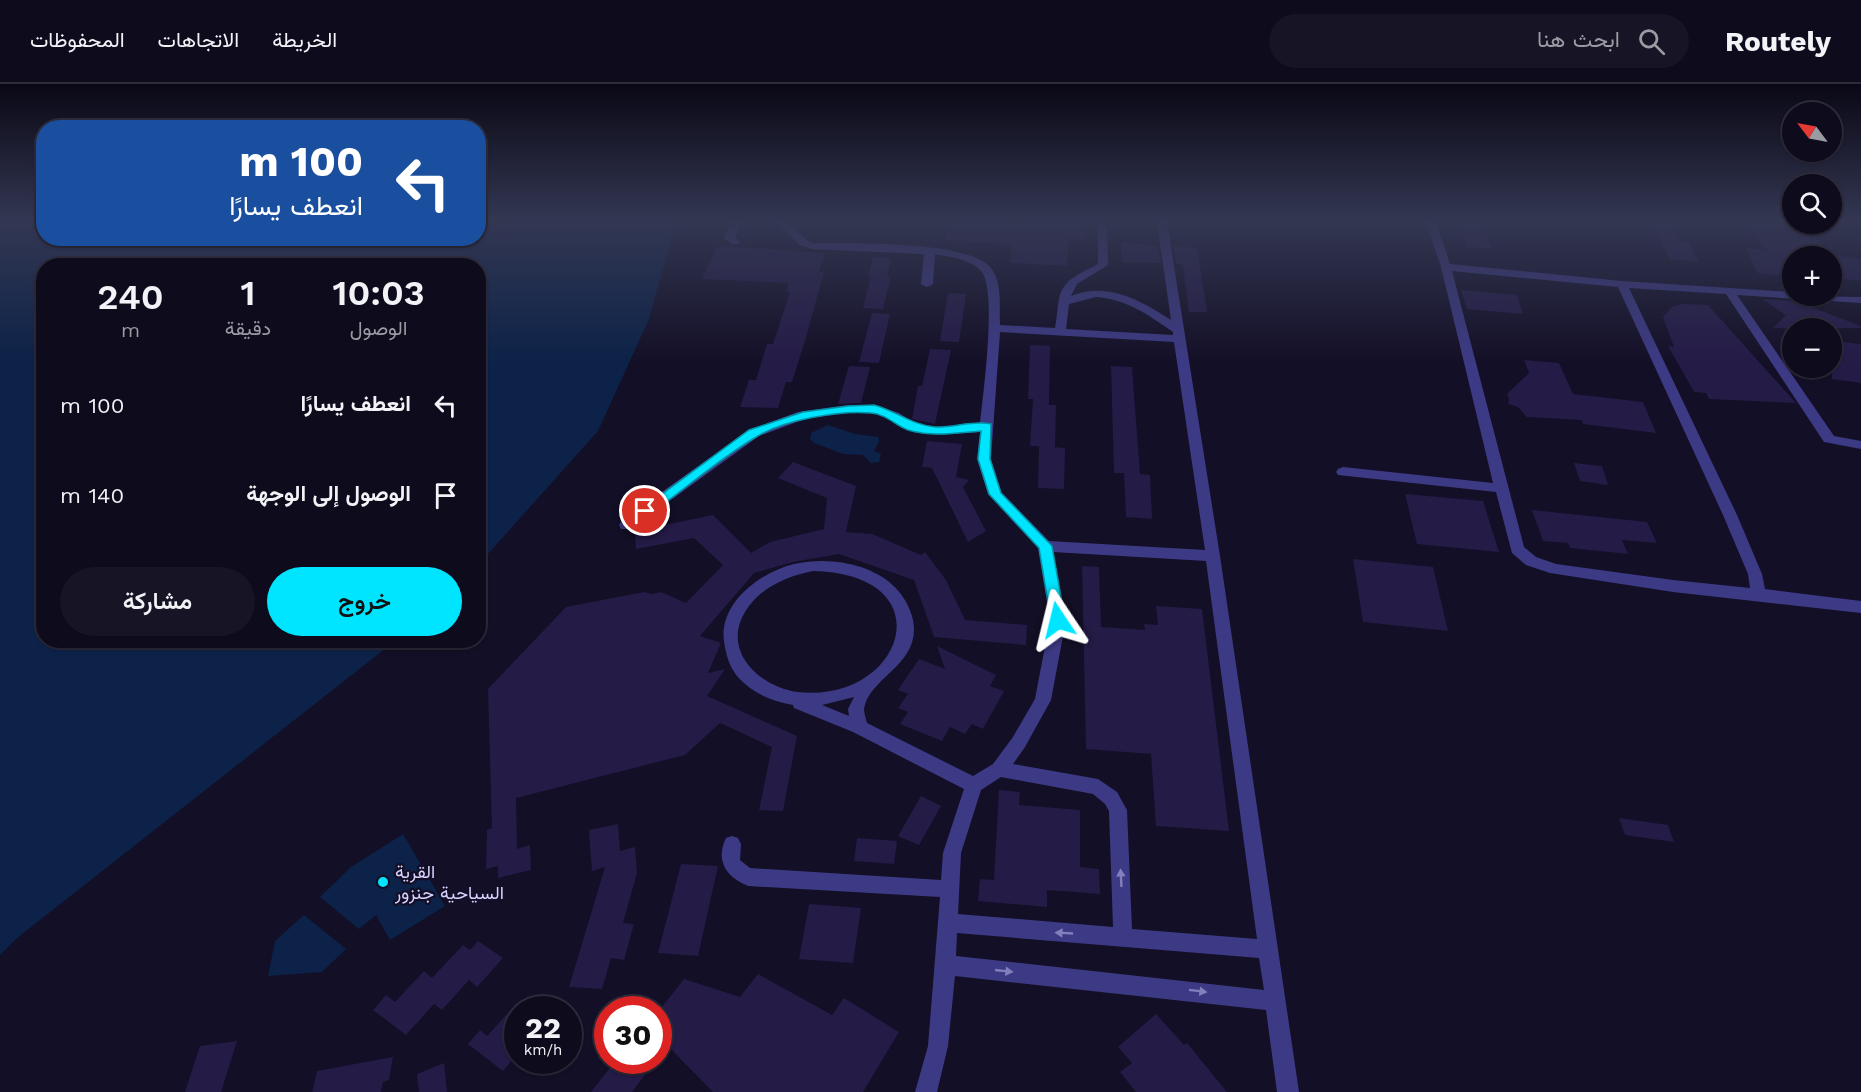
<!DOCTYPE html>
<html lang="ar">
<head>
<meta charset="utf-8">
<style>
  body { margin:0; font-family:"Work Sans",Vazirmatn,sans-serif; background:#171425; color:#f1f3f6; direction:rtl; height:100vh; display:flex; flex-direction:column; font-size:22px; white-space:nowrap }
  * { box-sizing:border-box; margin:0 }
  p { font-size:20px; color:#9b9ba3 }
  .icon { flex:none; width:33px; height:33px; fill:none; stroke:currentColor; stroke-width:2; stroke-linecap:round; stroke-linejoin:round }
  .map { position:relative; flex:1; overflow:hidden; direction:ltr }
  .panel { position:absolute; left:36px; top:174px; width:450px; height:390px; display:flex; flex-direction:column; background:#0e0b1c; border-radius:24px; box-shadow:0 2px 4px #0004,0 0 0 2px #2e2b3b; direction:rtl }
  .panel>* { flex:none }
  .top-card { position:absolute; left:36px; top:36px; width:450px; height:126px; border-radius:24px; box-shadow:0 2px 4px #0004,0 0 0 2px #2e2b3b; direction:rtl; background:#1a4fa0; color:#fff; overflow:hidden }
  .needle { width:39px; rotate:302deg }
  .buttons { position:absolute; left:1782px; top:18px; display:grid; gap:12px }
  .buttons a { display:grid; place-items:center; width:60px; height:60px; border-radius:50%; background:#0e0b1c; box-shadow:0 2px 4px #0004,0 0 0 2px #2e2b3b; font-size:30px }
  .speed { position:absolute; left:504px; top:912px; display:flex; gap:12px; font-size:30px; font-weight:700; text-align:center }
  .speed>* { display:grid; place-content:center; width:78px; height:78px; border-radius:50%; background:#0e0b1c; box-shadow:0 2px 4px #0004,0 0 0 2px #2e2b3b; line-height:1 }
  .speed small { font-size:15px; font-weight:400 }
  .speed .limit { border:9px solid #d22; background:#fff; color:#111 }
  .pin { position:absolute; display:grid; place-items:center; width:51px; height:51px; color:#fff; margin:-26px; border:3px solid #fff; border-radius:50%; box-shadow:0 2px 6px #0007 }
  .me { position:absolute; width:66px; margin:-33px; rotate:350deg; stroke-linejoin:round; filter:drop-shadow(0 0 4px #0008) }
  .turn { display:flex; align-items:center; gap:21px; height:126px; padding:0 24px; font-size:27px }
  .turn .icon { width:78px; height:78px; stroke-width:2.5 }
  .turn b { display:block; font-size:42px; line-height:51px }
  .eta { display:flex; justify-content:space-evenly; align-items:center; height:102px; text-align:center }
  .eta b { font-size:36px; font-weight:600; line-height:42px }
  .cta { display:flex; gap:12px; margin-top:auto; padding:12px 24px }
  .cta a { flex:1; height:69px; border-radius:36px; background:#00e5ff; color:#111; font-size:24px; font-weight:600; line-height:69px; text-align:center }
  .cta a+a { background:#171425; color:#f1f3f6 }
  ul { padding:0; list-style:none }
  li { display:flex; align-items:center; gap:18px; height:90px; padding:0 24px }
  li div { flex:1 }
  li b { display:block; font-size:22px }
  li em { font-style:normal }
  header { display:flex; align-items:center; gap:36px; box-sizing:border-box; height:84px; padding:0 30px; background:#0e0b1c; border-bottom:2px solid #2e2b3b }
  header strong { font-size:28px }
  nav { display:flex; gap:33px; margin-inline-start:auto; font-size:21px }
  .search { width:420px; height:54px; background:#171425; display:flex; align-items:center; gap:15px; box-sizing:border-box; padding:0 21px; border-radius:33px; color:#9b9ba3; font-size:22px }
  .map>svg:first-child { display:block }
  .water { fill:#0c2248 }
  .building { fill:#241b47 }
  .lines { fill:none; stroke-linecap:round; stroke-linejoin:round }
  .minor { fill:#3d3a85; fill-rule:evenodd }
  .oneway { fill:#837fbc }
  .route { fill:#00e5ff; stroke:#0095a6; stroke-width:1.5 }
  .poi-dot { fill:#00e5ff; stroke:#130f26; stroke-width:2 }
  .labels { text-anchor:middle; stroke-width:4.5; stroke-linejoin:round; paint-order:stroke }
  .near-poi-label { font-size:18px; fill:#d9d4ff; stroke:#130f26; text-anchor:start }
</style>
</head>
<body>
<header>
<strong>Routely</strong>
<div class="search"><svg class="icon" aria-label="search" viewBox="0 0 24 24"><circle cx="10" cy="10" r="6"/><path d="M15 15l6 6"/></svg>ابحث هنا</div>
<nav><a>الخريطة</a><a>الاتجاهات</a><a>المحفوظات</a></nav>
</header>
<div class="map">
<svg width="1861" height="1008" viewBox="0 0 1861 1008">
  <rect width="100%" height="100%" fill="#130f26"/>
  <path class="water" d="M0,138H43L44,154H478L479,138H676L649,235L598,347L479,480L478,182H44V556L395,557L17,854L0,871Z
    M828,341L855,350L878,353L879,357L874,367L881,370L879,378L871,379L863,371L843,370L814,359L810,355L811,349Z
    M403,750L445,822L390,856L376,831L359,845L320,813L351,783Z
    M304,831L346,865L322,888L268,892L275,857Z"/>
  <path class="building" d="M949,138H1086L1085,156L1068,155L1067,182L1010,179L1012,160L946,156Z
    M1459,138H1481L1492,165L1468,163Z
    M1650,138H1669L1681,158L1688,159L1699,178L1670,175Z
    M1745,138L1803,140L1831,172H1792V206L1779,205L1787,193L1757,189L1746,164L1767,167Z
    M1121,158L1158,162L1161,179L1122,178Z
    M724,162L825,169L819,188H824L805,257L792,298H786L778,324L740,323L749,296H756L767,260H773L790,208L786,207L789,199L702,195L717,163Z
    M1173,162L1197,164L1207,228H1189L1183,181L1176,180Z
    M1832,171L1861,175V197L1832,193Z
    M873,173L891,174L887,193L868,192Z
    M871,192L891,193L883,225L863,224Z
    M1461,206L1517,211L1523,230L1467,225Z
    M948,209L966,210L959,258L940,257Z
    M1762,215L1795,217L1861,242V244H1773L1786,231Z
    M1681,220L1708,221L1796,319L1709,315L1706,309L1694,308L1668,262L1674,263L1663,233L1672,223Z
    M872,229L890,230L879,279L859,278Z
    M1832,257L1861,260V299L1832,295Z
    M1030,261L1050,262L1049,321H1056L1055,363L1030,362L1033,315H1028Z
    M930,265L951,266L935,340L912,335L918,302H922Z
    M1524,276L1559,279L1573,310L1643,318L1656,349L1583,340L1582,336L1527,333L1518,323L1508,320L1509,315L1507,310L1529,289Z
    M849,282L870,283L861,319L838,320Z
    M1111,282L1132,283L1140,390L1150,391L1152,435L1126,433L1124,389H1114Z
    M927,357L962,360L956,393L969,396L963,403L986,447L968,458L932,384L922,383Z
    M1039,362L1065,364L1064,405L1038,404Z
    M793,378L856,402L846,448L872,450L921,471L925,468L946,496L965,536L1027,541L1026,561L934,553L914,496L839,470L793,478L754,489L700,552L721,559L708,589L725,585L707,612L797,652L783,727L759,726L772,663L720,639L685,671L516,714L517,765L530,761L531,786L498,794V782L486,785L487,746L492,744L488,605L566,523L644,508L652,510L661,508L686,519L723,481L694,454L636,465L635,447L713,431L751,469L770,458L824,445L827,414L778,394Z
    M1574,379L1602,382L1608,401L1580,397Z
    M1405,410L1483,417L1499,468L1417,460Z
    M1532,426L1647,438L1657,459L1622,456L1628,470L1570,464L1568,459L1543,457Z
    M1353,475L1433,483L1448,547L1363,538Z
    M1082,482L1099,483L1101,543L1145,546L1144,540L1158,541L1156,522L1202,525L1229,747L1156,742L1151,670L1086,665Z
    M937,562L996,591L990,602L1004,607L983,645L972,640L965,650L950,643L942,657L900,640L908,628L898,624L908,610L898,606L919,575L945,585Z
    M999,706L1020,708L1019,721L1080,726V783L1099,785L1100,810L1047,806V823L978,817L980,795L994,796Z
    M921,712L941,722L919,761L898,752Z
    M1619,734L1668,741L1674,758L1625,751Z
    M618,740L620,767L635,763L637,789L623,839L634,840L624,876L611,874L602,905L569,903L605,783L592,787L589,746Z
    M857,754L897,757L894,780L854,777Z
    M681,780L718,782L698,872L658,869Z
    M809,820L861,824L853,879L799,875Z
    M478,857L503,874L477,903L469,896L442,926L434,920L406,951L373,926L386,911L395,918L424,887L432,894L463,861L470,866Z
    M758,890L832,931L844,914L899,948L863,1008H713L658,952V928L684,895L740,913Z
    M518,918V969L503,987L468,960L480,946L487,952Z
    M1156,930L1184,961L1187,959L1227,1008H1136L1120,988L1132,979L1118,963Z
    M237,957L221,1008H185L200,962Z
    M393,973L389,996L383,998L381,1008H312L317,987Z
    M616,976H656L632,1008H591Z
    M444,979L447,1008H419L417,990Z"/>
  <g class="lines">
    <path class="minor" d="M731,138H741L735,153L740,158L739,160H731L724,154Z
      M776,138H787L808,157L813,159C850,160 966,156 990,183C1003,198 999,222 1000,241L1055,244C1057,234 1057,225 1059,215C1063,194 1082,189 1098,180V138L1107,140L1108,181L1077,200L1071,212C1107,197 1142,217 1171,236L1157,138H1167L1220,472L1299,1008H1277L1266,926L955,892L948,962L937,1008H915L928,962L940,813L748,802C726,793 715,777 726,754L732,752L738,754L741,760L740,776L750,784L941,796L943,769L964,705L853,648L794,624L793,621C771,617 752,609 737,592C730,583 727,574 725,563C715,522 758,489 794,480C816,475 840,476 861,483C886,492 904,506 912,532C925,580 869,592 864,625C864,629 866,635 867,639L973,692L993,680L1013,653L1035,615L1050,536L1038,464L988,410L977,375L980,348L937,351L910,347L889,335L873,329H848L805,335L759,352L631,445H621L619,441L621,437L749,346L798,328L848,321H874L899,329L914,339L937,343L980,339C983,311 997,208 982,188C972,175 950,173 935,170L933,200L927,203L921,200L924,170L812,165L800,161ZM1096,213C1126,215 1149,231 1173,248V251L1066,245L1069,220ZM1000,248L1174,258L1205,466L1049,457L1001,408L991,375ZM1053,468L1206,477L1257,855L1132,845L1127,726L1117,708L1098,695L1013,680L1025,663L1051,616L1066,536ZM813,487C947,490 904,620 797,608C761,603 721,568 745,528C759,504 787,492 813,487ZM854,613L848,625L849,632L822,621ZM1001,693L1093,710L1105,720L1109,727L1113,843L958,830L961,769L981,706ZM957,849L1259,874L1264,906L956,872Z
      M1426,138H1436L1450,180L1622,197L1792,208V212L1861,213V219L1737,211L1834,352L1861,357V365L1824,358L1726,210L1629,204L1737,431L1762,490L1765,505L1861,517V529L1673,508L1550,489L1526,481L1512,469L1496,408L1338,391L1336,388L1338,385L1343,383L1493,399L1441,183ZM1452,187L1618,203L1723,431L1748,490L1750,504L1673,496L1556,480L1536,473L1524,463Z"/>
  </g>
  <defs><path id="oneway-solid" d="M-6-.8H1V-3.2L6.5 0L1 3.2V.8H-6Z" transform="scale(1.5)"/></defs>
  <g class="oneway">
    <use href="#oneway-solid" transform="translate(1121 794) rotate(-93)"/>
    <use href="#oneway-solid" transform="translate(1064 849) rotate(-177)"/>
    <use href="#oneway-solid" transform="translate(1004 887) rotate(6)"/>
    <use href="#oneway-solid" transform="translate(1198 907) rotate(7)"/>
  </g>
  <linearGradient id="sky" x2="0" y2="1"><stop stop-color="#0a0815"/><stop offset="0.49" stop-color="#333752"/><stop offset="1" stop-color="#333752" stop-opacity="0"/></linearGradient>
  <rect width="1861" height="279" fill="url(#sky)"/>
  <path class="route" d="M874,321C896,327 912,341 935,343C953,344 973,336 991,340L990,375L1001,409L1052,462L1065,536L1063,540H1053L1051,536L1039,464L989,410L978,375L981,347C957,349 931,353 908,346C895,341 886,330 871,329C840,326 783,336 756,353C719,375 685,405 650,430H640L639,427L749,346L803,328L848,322Z"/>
  <circle class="poi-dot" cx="383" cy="798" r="6"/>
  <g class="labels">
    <g class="near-poi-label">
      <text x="395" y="794">القرية<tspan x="395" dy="21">السياحية جنزور</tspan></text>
    </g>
  </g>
</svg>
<div class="buttons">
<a><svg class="needle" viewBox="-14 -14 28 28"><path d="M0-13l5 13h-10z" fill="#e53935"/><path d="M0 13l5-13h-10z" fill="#9b9ba3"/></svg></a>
<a><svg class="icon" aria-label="search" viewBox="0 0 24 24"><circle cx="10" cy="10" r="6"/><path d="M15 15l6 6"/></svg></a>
<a>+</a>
<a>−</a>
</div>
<div class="speed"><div>22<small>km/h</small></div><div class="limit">30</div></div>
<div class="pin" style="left:645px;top:427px;background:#d93025"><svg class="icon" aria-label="arrive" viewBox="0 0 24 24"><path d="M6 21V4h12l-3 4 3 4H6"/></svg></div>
<svg class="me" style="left:1058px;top:536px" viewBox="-20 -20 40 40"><path d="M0-17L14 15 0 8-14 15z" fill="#00e5ff" stroke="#fff" stroke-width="4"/></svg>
<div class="top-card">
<div class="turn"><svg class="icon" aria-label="left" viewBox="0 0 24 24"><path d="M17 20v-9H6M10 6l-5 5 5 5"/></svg><div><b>100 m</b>انعطف يسارًا</div></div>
</div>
<section class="panel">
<div class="eta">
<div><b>10:03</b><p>الوصول</p></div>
<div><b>1</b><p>دقيقة</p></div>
<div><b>240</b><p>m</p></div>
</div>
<ul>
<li><svg class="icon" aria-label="left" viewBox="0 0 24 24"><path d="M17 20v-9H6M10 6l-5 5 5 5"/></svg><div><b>انعطف يسارًا</b></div><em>100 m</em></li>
<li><svg class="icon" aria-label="arrive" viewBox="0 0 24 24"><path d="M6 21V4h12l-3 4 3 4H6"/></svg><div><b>الوصول إلى الوجهة</b></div><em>140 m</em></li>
</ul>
<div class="cta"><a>خروج</a><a>مشاركة</a></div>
</section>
</div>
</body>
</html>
